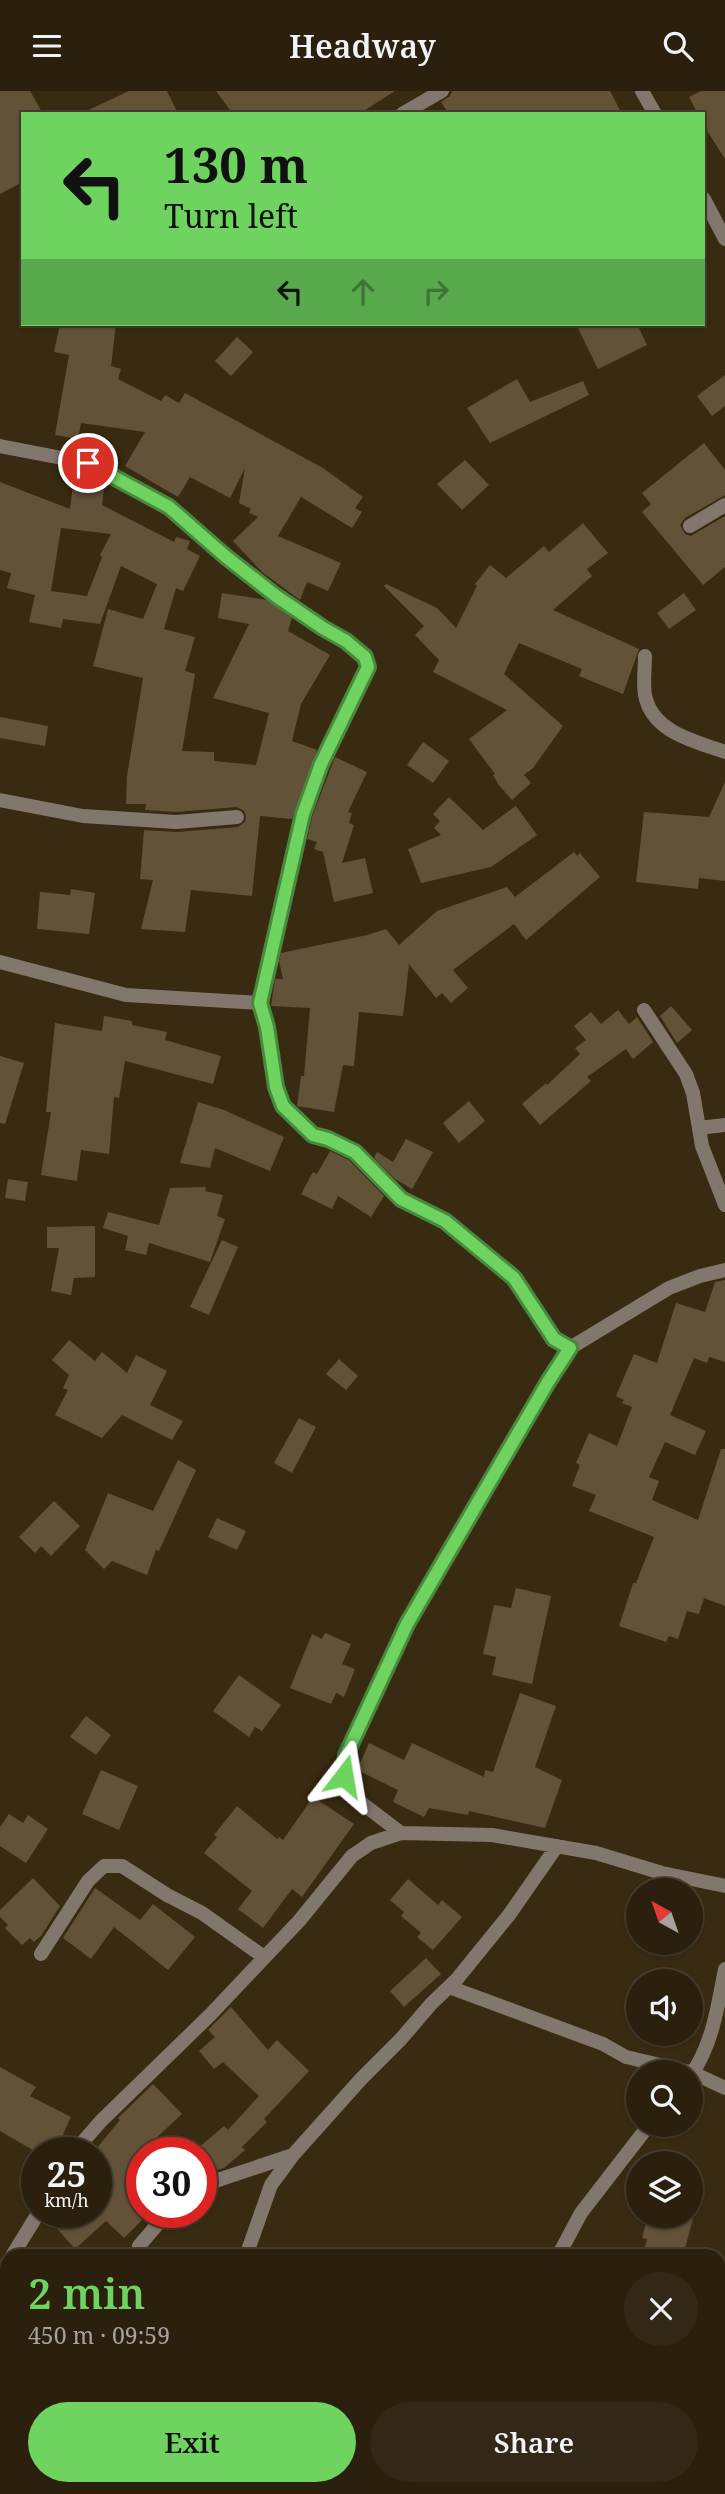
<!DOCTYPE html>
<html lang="en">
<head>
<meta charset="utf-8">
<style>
  body { margin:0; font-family:"Noto Serif",serif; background:#332817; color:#f1f3f6; height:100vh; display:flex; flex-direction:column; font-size:26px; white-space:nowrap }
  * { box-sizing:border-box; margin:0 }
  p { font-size:23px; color:#a6a39e }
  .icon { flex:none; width:38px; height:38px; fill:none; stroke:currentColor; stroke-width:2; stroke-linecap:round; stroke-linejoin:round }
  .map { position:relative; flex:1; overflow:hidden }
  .details { position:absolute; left:0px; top:2158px; width:726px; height:247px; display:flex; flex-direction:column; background:#2b200e; border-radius:21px 21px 0 0; box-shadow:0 2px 5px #0004,0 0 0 2px #473e2e }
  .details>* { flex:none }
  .hud { position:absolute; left:21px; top:21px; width:684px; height:214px; border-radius:0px; box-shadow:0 2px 5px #0004,0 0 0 2px #473e2e; background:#6fd360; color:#111; overflow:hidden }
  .needle { width:46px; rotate:320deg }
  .controls { position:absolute; left:626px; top:1787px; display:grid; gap:14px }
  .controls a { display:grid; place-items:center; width:77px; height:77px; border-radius:50%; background:#2b200e; box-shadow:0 2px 5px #0004,0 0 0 2px #473e2e; font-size:35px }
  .speed { position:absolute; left:21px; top:2046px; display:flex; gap:14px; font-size:35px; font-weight:700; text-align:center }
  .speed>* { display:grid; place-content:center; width:91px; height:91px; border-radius:50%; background:#2b200e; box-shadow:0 2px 5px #0004,0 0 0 2px #473e2e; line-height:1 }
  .speed small { font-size:18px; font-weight:400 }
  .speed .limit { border:10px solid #d22; background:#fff; color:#111 }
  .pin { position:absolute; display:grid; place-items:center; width:60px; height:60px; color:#fff; margin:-30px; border:4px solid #fff; border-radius:50%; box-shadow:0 2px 7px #0007 }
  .me { position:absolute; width:77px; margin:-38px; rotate:14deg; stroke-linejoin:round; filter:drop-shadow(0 0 5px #0008) }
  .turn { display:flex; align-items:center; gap:24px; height:147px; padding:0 28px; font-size:32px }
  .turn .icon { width:91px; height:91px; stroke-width:2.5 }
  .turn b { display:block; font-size:49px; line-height:60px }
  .lanes { display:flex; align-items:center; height:66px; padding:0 28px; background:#0003; justify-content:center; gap:35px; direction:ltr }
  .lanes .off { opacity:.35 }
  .round { display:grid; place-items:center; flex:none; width:74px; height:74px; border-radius:37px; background:#332817 }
  .overview { display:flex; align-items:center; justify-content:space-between; height:119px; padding:0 28px }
  h1 { font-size:42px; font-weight:600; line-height:52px; color:#6fd360 }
  .cta { display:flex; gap:14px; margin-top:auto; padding:14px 28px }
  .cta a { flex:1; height:80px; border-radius:42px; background:#6fd360; color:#111; font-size:28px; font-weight:600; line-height:80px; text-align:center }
  .cta a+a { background:#332817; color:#f1f3f6 }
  header { display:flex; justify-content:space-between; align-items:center; height:91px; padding:0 28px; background:#2b200e; font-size:32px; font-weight:600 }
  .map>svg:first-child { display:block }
  .building { fill:#625238; fill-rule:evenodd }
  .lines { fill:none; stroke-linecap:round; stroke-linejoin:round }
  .minor { stroke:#82776d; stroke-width:14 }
  .route-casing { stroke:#48893e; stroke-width:18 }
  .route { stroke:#6fd360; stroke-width:12 }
</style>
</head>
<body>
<header><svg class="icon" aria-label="menu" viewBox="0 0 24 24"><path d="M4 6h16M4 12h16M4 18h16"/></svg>Headway<svg class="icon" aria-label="search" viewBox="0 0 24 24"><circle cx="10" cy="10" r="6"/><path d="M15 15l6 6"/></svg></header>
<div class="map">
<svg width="725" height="2403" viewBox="0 0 725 2403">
  <rect width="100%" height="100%" fill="#392b12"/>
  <path class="building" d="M0,0H30L43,23H23V91L0,103Z
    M129,0H167L178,23H80Z
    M216,0H395L359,23H233Z
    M452,0H610L622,23H449L441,11L450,5Z
    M701,0H725V68L704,35V23H698L689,6Z
    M60,233H116L111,275L121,278L118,288L161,310L165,304L179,312L185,302L323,377L363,406L355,417L362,421L352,437L301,406L278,445L341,472L328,500L307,491L300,509L262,481L233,450L258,426L249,422L251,418L239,412L245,377L230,407L190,386L178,406L125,375L145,341L81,332L78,348L55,344L69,264L54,261Z
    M576,233H637L647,254L598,278Z
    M237,246L253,261L231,285L215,270Z
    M725,284V315L712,325L697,305Z
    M517,288L530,311L583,290L589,304L490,352L467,317Z
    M704,352L725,379V404L685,427L680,434L685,443L691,445L725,425V476L703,494L642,421L651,413L642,402Z
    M465,369L489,394L462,419L437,393Z
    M0,391L70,418L73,394L104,397L102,414L174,451L176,446L190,450L187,458L200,465L183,500L176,497L164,538L195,546L185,580L195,583L182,660L214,661V670L256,674L269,622L213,607L249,533L218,527L222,502L267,509L292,527L288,540L330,564L301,613L292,650L317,659L292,728L260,725L252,805L191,799L185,841L141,838L153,789L140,788L144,739L177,741L238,736L245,731L246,725L244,720L237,716L176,721L145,719L146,713H126L127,685L143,587L93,575L108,518L143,528L157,493L121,475L100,533L63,528L61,537L29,531L35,504L7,497L11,482L0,479ZM61,437L111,443L100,464L102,466L87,505L51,500Z
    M583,432L608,462L587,478L592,485L553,519L639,558L623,603L579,585L582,578L519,552L504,583L563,635L533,677L524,684L531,692L512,709L498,693L493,684L495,683L469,648L507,619L433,581L439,569L415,544L424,535L384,495L386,493L437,517L456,537L477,495L475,493L490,474L506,487L544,455L549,461Z
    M684,502L696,519L669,538L657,522Z
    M0,626L48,635L45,655L0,647Z
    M423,651L449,670L433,692L407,674Z
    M335,666L367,681L348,721L352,722L349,732L354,734L342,772L365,767L373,802L334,811L323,761L314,758L317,751L307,748L312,726Z
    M725,691V790L699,787L698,798L636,791L644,721L709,726Z
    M449,706L483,739L516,715L537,744L491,776L421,792L408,758L441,744L434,737L440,730L433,723Z
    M574,761L577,765L580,762L600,786L526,849L514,833L453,879L468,897L451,912L442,902L436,907L409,873L403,925L359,921L354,975L343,974L334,1021L297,1015L301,985H304L310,917L271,915L275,888H283L279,870L281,862L367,844L386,838L399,854L437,820L507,796L515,806Z
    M71,798L95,802L89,843L37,838L40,801L70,804Z
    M671,915L692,939L677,952L660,925Z
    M618,919L629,933L637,926L653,951L633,968L626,958L587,986L591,990L540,1034L522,1013L546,992L547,994L580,963L575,957L586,949L574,935L591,921L601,933Z
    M104,925L132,930V934L167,941L165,949L221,965L213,993L125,970L119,1007L114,1006L109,1063L81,1059L77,1090L41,1084L51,1021H46L55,932L102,940Z
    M0,965L24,972L5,1033L0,1032Z
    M469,1010L485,1030L459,1052L443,1032Z
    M198,1011L224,1019L284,1046L270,1080L215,1057L210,1077L180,1072Z
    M406,1048L433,1061L412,1098L395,1088L374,1067L377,1061L393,1071Z
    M330,1060L349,1069L384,1105L371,1126L338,1105L332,1118L301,1103L313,1081L317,1083Z
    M8,1088L28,1091L25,1110L5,1107Z
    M206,1096L205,1100L223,1104L217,1125L225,1128L210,1171L149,1152L146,1164L125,1159L128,1145L103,1137L108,1121L159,1134L170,1097Z
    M95,1135V1186L74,1187L71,1204L51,1200L59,1157H47V1136Z
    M222,1149L238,1156L209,1224L190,1216Z
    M725,1189V1271L709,1266L707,1272L694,1267L670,1324L706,1340L695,1364L665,1351L649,1386L659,1390L652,1409L698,1429L721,1358H725V1515L704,1507L699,1523L687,1520L678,1548L669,1545L666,1551L619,1535L633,1492H636L654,1446L589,1420L596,1404L572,1395L580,1374L576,1372L589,1342L617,1355L632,1316L622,1312L624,1309L616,1305L634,1263L657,1272L676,1212L705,1221L715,1191Z
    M69,1249L95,1270L102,1261L127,1282L136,1264L167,1280L150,1314L183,1330L172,1349L122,1324L102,1347L55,1324L68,1299L63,1297L69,1284L52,1269Z
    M339,1268L358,1285L346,1299L326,1283Z
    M299,1327L316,1336L292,1382L274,1372Z
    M178,1369L196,1379L159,1460L156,1459L147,1484L112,1470L104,1478L85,1459L108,1402L153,1420Z
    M54,1410L80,1435L51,1465L41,1455L35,1462L19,1446Z
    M217,1427L246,1440L237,1459L208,1446Z
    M516,1497L551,1505L532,1593L492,1584L496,1566L483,1563L494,1514L511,1517Z
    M325,1542L351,1553L342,1573L355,1578L344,1606L336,1602L331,1613L290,1597L312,1543L322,1548Z
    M239,1584L281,1614L262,1640L255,1636L249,1646L213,1620Z
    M520,1602L556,1615L535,1676L562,1689L545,1737L469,1720L468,1724L429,1717L424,1726L393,1711L398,1699L357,1679L369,1652L404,1669L412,1652L484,1686L485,1679L493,1681Z
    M86,1625L111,1644L96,1664L70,1646Z
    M101,1679L138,1695L119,1739L82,1723Z
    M313,1706L354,1733L302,1806L292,1798L263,1837L238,1818L252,1800L204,1762L217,1746L214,1744L237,1715L277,1748L279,1746L283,1749Z
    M9,1723L23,1732L28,1724L48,1738L26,1772L0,1755V1736Z
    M33,1787L60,1815L41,1845L34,1851L30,1847L22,1854L5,1837L8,1834L0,1826V1819Z
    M408,1788L438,1814L442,1809L462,1826L433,1859L417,1846L421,1842L401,1825L404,1821L390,1809Z
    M95,1797L140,1829L153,1813L195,1846L168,1879L114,1836L91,1868L63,1847Z
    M426,1867L441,1883L404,1916L390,1900Z
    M231,1916L268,1959L277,1949L309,1980L264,2028L267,2031L242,2056L245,2059L224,2077L217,2079L198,2057L224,2035L228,2039L259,2005L223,1971L214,1978L199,1960L215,1946L208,1939Z
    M0,1976L36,1996L30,2005L71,2026L63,2043L71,2050L64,2062H38L0,2040Z
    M153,1993L182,2023L142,2060V2129L124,2147L106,2130L75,2158L47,2126L49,2121H96V2058L120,2029L118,2027Z
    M648,2124H694L683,2165H666L644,2159L647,2148L642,2147Z"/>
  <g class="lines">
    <path class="minor" d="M642,0L655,23
      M402,23L442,0
      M704,108L725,148
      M0,355L88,372L169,416L199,440L225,465L276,504L323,537L346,550L365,566L368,576L321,673L303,723L260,912
      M690,435L725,414
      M645,565C645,577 643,592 645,604C652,641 694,650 725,661
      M0,709L83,725L176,731L237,726
      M0,871L126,904L260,912L267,936L276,996L283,1015L313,1044L328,1048L355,1061L401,1108L445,1130L514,1187L554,1247L570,1257L669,1197L700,1185L725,1179
      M644,919L686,983L693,1002L702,1055L725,1114
      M699,1037L725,1034
      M401,1742L351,1704L344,1685L346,1664L407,1533L548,1291L570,1257
      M41,1863L88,1790L104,1775H122L167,1804L202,1822L264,1866
      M449,1896L603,1953L626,1966L690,1981
      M691,1981L725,1997
      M691,1984C713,1953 718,1913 725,1878
      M73,2062L101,2030L210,1924L299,1830L352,1765L371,1752L401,1742L492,1744L596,1762L662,1782L725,1795
      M201,2097L209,2092L293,2064
      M139,2155L168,2121
      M12,2165L39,2121
      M246,2165L271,2094L293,2064L361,1988L401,1948L431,1913L457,1888L509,1824L557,1755
      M558,2165L581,2122L649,2034
      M0,2181L7,2172
      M0,2286L7,2292
      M398,2398L410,2403
      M151,2403L154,2398
      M464,2403L466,2398"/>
  </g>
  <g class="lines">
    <defs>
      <path id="route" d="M88,372L169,416L225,465L276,505L323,537L346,550L365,566L368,576L321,673L303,723L260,912L267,936L276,996L283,1015L313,1044L328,1048L355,1061L401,1108L445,1130L514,1187L554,1248L570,1257L548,1291L407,1533L346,1664L344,1685"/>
    </defs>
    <use href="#route" class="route-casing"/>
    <use href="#route" class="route"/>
  </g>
</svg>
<div class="controls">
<a><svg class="needle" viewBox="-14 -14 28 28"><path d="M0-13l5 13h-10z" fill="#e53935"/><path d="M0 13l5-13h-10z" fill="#a6a39e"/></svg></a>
<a><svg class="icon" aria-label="sound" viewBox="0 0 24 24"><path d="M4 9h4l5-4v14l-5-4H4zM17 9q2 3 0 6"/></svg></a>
<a><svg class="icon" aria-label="search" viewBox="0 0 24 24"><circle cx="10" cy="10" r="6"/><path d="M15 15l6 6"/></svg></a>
<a><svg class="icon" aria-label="layers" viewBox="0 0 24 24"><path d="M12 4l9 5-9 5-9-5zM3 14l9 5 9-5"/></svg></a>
</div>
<div class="speed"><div>25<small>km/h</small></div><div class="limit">30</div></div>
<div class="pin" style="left:88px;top:372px;background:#d93025"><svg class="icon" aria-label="arrive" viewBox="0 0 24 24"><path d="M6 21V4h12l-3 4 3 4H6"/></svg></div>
<svg class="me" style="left:344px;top:1685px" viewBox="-20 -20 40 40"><path d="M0-17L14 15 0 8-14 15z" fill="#6fd360" stroke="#fff" stroke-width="4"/></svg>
<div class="hud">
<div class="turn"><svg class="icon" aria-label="left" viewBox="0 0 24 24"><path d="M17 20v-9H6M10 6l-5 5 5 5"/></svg><div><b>130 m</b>Turn left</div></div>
<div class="lanes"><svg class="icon" aria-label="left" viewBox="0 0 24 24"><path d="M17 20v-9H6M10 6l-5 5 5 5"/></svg><svg class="icon off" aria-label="ahead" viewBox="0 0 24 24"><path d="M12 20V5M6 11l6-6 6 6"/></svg><svg class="icon off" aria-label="right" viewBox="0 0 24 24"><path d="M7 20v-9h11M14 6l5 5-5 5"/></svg></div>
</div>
<section class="details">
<div class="overview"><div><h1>2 min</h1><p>450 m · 09:59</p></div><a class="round"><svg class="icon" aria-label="close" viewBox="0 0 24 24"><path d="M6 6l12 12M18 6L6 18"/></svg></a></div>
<div class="cta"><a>Exit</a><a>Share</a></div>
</section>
</div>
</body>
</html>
